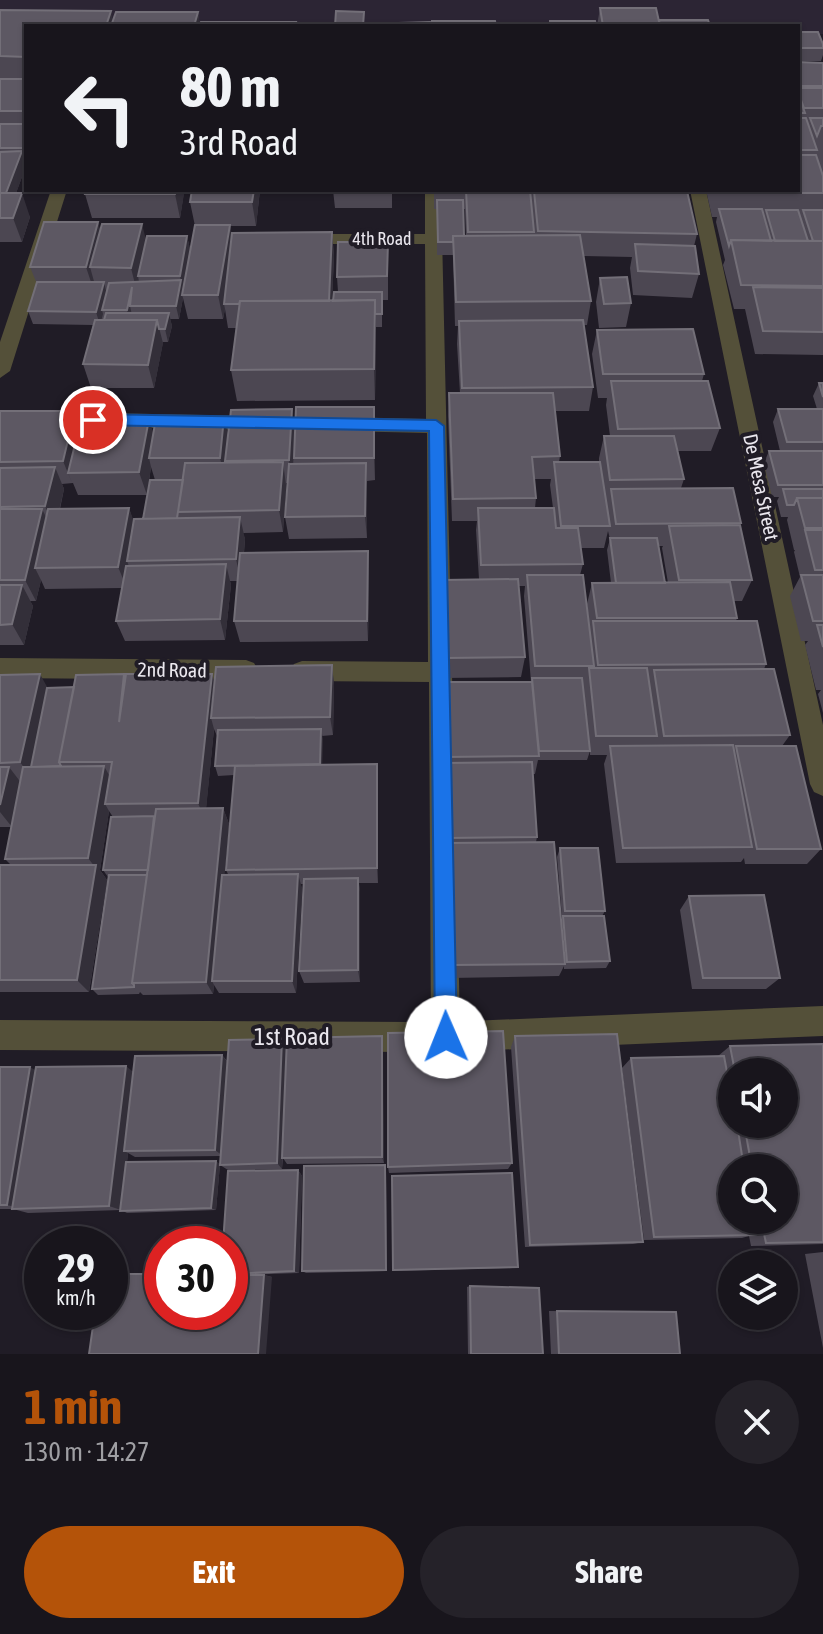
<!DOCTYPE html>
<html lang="en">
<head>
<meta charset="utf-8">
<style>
  body { margin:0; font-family:"Asap Condensed",sans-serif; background:#252229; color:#f1f3f6; height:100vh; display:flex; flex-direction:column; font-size:30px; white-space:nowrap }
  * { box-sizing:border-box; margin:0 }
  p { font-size:26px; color:#9f9fa3 }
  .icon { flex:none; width:44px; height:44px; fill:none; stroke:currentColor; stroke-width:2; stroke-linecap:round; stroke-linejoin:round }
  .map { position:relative; height:1354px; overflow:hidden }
  .drawer { display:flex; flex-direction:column; background:#18151c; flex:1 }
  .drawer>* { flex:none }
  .hud { position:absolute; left:24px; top:24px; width:776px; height:168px; border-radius:0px; box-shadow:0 2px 6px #0004,0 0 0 2px #36343b; background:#18151c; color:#f1f3f6; overflow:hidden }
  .buttons { position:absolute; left:718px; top:1058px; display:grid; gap:16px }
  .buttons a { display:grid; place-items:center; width:80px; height:80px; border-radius:50%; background:#18151c; box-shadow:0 2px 6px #0004,0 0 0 2px #36343b; font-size:40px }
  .speed { position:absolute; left:24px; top:1226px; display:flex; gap:16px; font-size:40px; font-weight:700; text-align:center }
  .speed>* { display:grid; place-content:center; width:104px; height:104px; border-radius:50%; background:#18151c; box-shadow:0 2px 6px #0004,0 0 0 2px #36343b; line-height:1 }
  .speed small { font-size:20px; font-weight:400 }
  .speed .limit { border:12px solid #d22; background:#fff; color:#111 }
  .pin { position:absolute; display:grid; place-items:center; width:68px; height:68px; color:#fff; margin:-34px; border:4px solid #fff; border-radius:50%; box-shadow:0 2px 8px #0007 }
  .me { position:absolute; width:88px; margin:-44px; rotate:359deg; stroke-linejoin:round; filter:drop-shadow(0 0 6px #0008) }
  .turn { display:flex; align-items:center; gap:28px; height:168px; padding:0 24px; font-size:36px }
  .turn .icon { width:104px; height:104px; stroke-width:2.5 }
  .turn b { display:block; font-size:56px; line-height:68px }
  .round { display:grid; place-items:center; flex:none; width:84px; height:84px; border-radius:42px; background:#252229 }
  .head { display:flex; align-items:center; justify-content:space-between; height:136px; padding:0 24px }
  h1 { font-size:48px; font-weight:700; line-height:60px; color:#b45309 }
  .primary-button { display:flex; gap:16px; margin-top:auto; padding:16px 24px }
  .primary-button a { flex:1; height:92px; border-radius:48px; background:#b45309; color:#fff; font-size:32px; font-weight:700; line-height:92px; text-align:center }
  .primary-button a+a { background:#252229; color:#f1f3f6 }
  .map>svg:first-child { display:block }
  .built { fill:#2c2534 }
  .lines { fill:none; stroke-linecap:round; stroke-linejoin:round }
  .street { fill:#545039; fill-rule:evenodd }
  .wall { fill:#4c4752; fill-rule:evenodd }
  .shaded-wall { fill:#332f39 }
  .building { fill:#5d5863; stroke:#736f78; stroke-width:2 }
  .route { fill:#1a73e8; stroke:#114b97; stroke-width:2 }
  .labels { text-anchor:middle; stroke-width:8; stroke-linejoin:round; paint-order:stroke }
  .far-street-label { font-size:18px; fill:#eae7ee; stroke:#201c26 }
  .street-label { font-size:20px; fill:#eae7ee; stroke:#201c26 }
  .near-street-label { font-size:24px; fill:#eae7ee; stroke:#201c26 }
</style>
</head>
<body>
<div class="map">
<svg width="823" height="1354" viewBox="0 0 823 1354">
  <rect width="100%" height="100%" fill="#201c26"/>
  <path class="built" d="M0,0H823V34H798V26H26L0,34Z"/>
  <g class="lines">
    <path class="street" d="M51,190H67L10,371L0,378V342Z
      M425,190H441L460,1025L470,1021L823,1006V1036L470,1051L458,1043L456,1047L446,1052L436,1047L432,1039L428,1047L418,1052L0,1050V1020L418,1022L428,1027L431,1034L429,682L302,681L294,678L290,671L294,664L302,661L428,662L427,433L342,431L335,429L332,424L335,419L342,417L426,419L425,244H300L291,239L300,234H425Z
      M690,190H706L823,725V796L814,792L810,784Z
      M0,411L262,416L269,418L272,423L269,428L262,430L0,425Z
      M0,658L246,660L254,663L258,670L254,677L246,680L0,678Z"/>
  </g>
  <path class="wall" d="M600,8L659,20L710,26H597Z
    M0,10L113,20L198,12L200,26H26V166L16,193L30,217L22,242H0Z
    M798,32L823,44V55L821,61H798Z
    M798,62L823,63V355L755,354L745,309H734L723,265L725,260L716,222L717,217H712L706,190H798Z
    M86,190H188L187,192H184L180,218H92L85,194Z
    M260,190L256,226H230L232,236L332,232L334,256L332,301L338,292L337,277L388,242V300H382V327H376L375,400L237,401L231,370L236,328H228L225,309L223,319H188L183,298L179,319H170L172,326L168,342H163L154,388H91L83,364L93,325L33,324L28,311L37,284L30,267L98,222L100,231L146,242L187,236L190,249L183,291L195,226L190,202Z
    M333,190H392V208H335Z
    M434,190H542V191H547V190H672L697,234L694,246L699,274L692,298L633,295L630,268L632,257L584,256L591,301L587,325H584L593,387L589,411H555L560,456L559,462H599V458L604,436H610L606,405L607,398H598L592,354L597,330L704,374L702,381L720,428L711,451H678L684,479L681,488L741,523L740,526L752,580L742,601H734L737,618L736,621L766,664L764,669L790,735L782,746L821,849L807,864H745L744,858L741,862L616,863L604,764L607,755H590V751L587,760H538L535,774H533L537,837L536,842L561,922L562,918L557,857L560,848L605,911L602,916L610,961L606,968L564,969V966L559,976L450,978L441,702L442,682H531L524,596L525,586H519L525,657L521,677L444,678L442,601L443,580L479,579L476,530L477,521H452L448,416L449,393H460L457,344L458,326H455L453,255H437V209H434ZM463,209H465L466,236H464ZM534,479H551L550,485L553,508H535L536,498ZM608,531L610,539L607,550L611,583H592L587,604L590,632L580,575L583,564L580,548H604ZM659,546H663L662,548L668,583H665Z
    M600,278L631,303L626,327L599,328L596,302Z
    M819,383H823V713L818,694L821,690H816L805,645L808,641H801L790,596L800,577L794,552L795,550H794L787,520L788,517H781L777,501L779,497H772L764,463L769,451H780L773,422L778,409H817L813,396Z
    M0,411H75L80,424L153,434L228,435L295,431L375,430V480L367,481V538L289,539L285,517L288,483H286L283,532L243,533L245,539L244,553L369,573L368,641L240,642L234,621L238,581H230L231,585L225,640L125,641L116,621L122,588L45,589L41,580L36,601H30L33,606L24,645H0ZM151,467L155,480L143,519L133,521L129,508L60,509L64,489L62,484L73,483L78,495H147Z
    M332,665L334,685L333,735L322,736V765L377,764L378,883H359L360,892V982L304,983L299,971L304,884H300L302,888L296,993H219L214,985L213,994L143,995L140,992L139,994L98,995L92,989L108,877L103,870L113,817L109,811L100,870L107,880L89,992H0V865H11L5,859L11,827H0V675L48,688L74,687L124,674L126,678L214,681ZM214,729L217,736L215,766L218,776L234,775L226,870L228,874L224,875L229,824L223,808H206Z
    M689,896L780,978L766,989H692L680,910Z
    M382,1036L384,1163L287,1164L283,1158L282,1169L228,1170L220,1165L221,1156L135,1157L128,1153L127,1162L220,1164L216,1210L127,1213L121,1210L28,1213L13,1209H0V1067L36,1070L133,1071L222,1055L228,1062L287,1048Z
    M515,1036L643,1242L633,1244L525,1247L511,1047Z
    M823,1044V1244L751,1246L749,1236L742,1238L644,1240L622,1068L631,1058L718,1056L730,1046ZM732,1072H784V1124H732ZM732,1168H784V1220H732Z
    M512,1163L508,1169L389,1173L388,1167Z
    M298,1170L302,1176L299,1273L241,1275H264L272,1277L230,1312V1244Z
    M386,1170L387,1271L306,1273L302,1271Z
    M823,1252V1348L805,1254Z
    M518,1267L513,1268L393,1271V1270Z
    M470,1286L543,1354H468L467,1287Z
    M549,1311L676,1312L680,1354H551Z"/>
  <path class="shaded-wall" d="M111,11L114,26H106Z
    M198,12L200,26H194Z
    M22,151L26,166L8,215L3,202Z
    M176,190H183L184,194L180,218L175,194Z
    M254,190H260L256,226L252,202Z
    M22,193L30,217L22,242L13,218Z
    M98,222L105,247L90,267L95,285L94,291L86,267Z
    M142,224L148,248L138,276L139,282L137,292L131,268Z
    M230,225L234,249L224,304L225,309L223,319L218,295Z
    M332,232L334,256L331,326L329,302Z
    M187,236L190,249L183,288L184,294L182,295L183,298L179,319L176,306L181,281L180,276Z
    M104,282L107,295L102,310L103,314L100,325L96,312Z
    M132,287L130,306L132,315L130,323L127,310Z
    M375,300L376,332L375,400L374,369Z
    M169,313L172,326L168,342L165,329Z
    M157,320L163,343L154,388L148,365Z
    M374,407L375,430V480L374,458Z
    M292,409L295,432L292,483L289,460Z
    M75,411L83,434L68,473L72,483L63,461Z
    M224,417L229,440L225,461L226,467L225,480L220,458Z
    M149,419L156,442L149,458L151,467L147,495L139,472Z
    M283,462L286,485L283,532L279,510Z
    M366,463L367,486V538L365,516Z
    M55,467L64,489L55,529L45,506Z
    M129,508L137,530L127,561L130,569L127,588L118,567Z
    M42,509L53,531L35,568L41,580L36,601L25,580Z
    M240,517L245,539L241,581L236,559Z
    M368,551L369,573L368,641L367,621Z
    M226,564L231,585L225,640L220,619Z
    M22,585L33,606L24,645L12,624Z
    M332,665L334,685L333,735L330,717Z
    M40,674L51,694L33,780L20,762Z
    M212,674L218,693L211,718L214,729L205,820L198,803Z
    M321,729L323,739L322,774L320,764Z
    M377,764L378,782V883L377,868Z
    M104,766L114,784L105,804L109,811L100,870L107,880L89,992L77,980L95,867L88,858Z
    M9,767L22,784L12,827L0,812V805Z
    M223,808L229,824L215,981H212L214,985L213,994L206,982Z
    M298,874L302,888L296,993L292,981Z
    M358,878L360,892V982L358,970Z
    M382,1036L383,1047L384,1163L382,1157Z
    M282,1039L287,1049L282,1169L277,1163Z
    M222,1055L229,1064L223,1156L215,1150Z
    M126,1066L137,1075L124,1151L128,1153L121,1210L109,1206Z
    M30,1067L45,1076L23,1209L7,1205Z
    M216,1161L220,1164L216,1210L211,1208Z
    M385,1165L386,1170L387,1271L386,1270Z
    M298,1170L302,1176L299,1273L294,1271Z
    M264,1275L272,1277L266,1354H258Z"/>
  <path class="building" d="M600,8H656L660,26H603Z
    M0,10L111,11L106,26H26V57L0,56Z
    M336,11L364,12L363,26H335Z
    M116,12H198L194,26H111Z
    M659,20H708L710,26H660Z
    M432,21H495L496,26H432Z
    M550,21H595L596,26H550Z
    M201,22H249L248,26H200Z
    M251,22H296L295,26H251Z
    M430,22L431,26H367V24Z
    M300,23H333V26H299Z
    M713,24L764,25V26H714Z
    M798,32H818L823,44V48H798Z
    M798,62L823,63V86H798Z
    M0,79H26V111H0Z
    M798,88H823V108H804L798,92Z
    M798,93L805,113H798Z
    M798,118H806L817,150H798Z
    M810,118H823V126H821L817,136Z
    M0,124H26V148H0Z
    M22,151L6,193H0V152Z
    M798,155H816L823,176V193H719L718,190H798Z
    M86,190H176L175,194H85Z
    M192,190H254L252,202H190Z
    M466,190H530L534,232H468Z
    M550,190H596V191H550Z
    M534,191H687L697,234L538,231Z
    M0,193H22L13,218H0Z
    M437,200H463L464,236H453V242H438Z
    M719,209H762L771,241L731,240L729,246Z
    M766,210H798L808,241H775Z
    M803,210H823V241H813Z
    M44,222H98L86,267H30Z
    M102,224H142L131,268L90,267Z
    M195,225H230L218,295H182Z
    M332,232L329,301H240L239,304H224L232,233Z
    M580,235L591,301L456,302L453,236Z
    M147,236H187L180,276H138Z
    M731,240L823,241V286L741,285Z
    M338,242H388L387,276L337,277Z
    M635,244L695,246L699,274L638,271Z
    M627,277L631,303L604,304L600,278Z
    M181,280L176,306H130L132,287L127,310H102L109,283Z
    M37,282H104L96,312L28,311Z
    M753,287L823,288V332L763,331Z
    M334,292H382V314H375V300L333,301Z
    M375,300L374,369L231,370L240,301Z
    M106,313H169L165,329H159L157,320H104Z
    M95,320H157L148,365L83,364Z
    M583,320L593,387L462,388L459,321Z
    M693,329L704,374H603L597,330Z
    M611,381H708L720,428L618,429Z
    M819,383H823V397Z
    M449,393H553L560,456L532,457L536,498L453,499Z
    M296,407H374V458H294Z
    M292,409L289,460L225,461L231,410Z
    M778,409H823V442H787Z
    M0,411H75L63,461L0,462Z
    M224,417L220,458H149L156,418Z
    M149,419L139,472L68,473L81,420Z
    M604,436H674L684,479L610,480Z
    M769,451H823V485H778Z
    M283,462L279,510L178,512L185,463Z
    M554,462H600L610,526H561Z
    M366,463L365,516L285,517L289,464Z
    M55,467L45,506L0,507V468Z
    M150,480H183L177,518L143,519Z
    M733,488L741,523L616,524L611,489Z
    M783,489H823V498H797L794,505H787Z
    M797,498H823V528H805Z
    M129,508L118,567L35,568L48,509Z
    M478,508H554L556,528H578L583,564L481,565Z
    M0,509H42L25,580H0Z
    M240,517L236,559L127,561L134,519Z
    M740,525L752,580H679L669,526Z
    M805,530H823V570H815Z
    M610,538H657L665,583H616Z
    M368,551L367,621H234L240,553Z
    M226,564L220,619L116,621L126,566Z
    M527,575H583L594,666H535Z
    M801,575H823V621H813Z
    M518,579L525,657L446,658L443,580Z
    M730,582L737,618H597L592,583Z
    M0,585H22L12,624L0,625Z
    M593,621H757L766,664L598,665Z
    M817,625H823V647Z
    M332,665L330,717L211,718L216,667Z
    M589,668H647L657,736H596Z
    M774,669L790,735L664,736L654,670Z
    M40,674L20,762L0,763V675Z
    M124,674L119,722L126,674H212L198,803L105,804L112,762H59L76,675Z
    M532,678H582L590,751H539Z
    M442,682H532L539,756L445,757Z
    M74,687L59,762L61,766L31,767L47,688Z
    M321,729L320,764L215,766L218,730Z
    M733,745L752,847L623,848L610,746Z
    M736,746H796L821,849H757Z
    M532,762L537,837L447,838L445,763Z
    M377,764V868L226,870L235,766Z
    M104,766L88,858L5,859L23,767Z
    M0,767H9L0,805Z
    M223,808L206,982L132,983L156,809Z
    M154,816L148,870H103L111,817Z
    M554,842L565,964L451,965L447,843Z
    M560,848H598L605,911H565Z
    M0,865H96L77,980H0Z
    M298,874L292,981H212L222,875Z
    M109,875H147L132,983L134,985V987L92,989Z
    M358,878V970L299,971L304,879Z
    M764,895L780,978H703L689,896Z
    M563,916H604L610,961L567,962Z
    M503,1031L512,1163L388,1167V1033Z
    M617,1034L643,1242L530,1245L515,1036Z
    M382,1036V1157L282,1158L287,1038Z
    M282,1039L277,1163L220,1165L229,1040Z
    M823,1044V1242L766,1243L761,1220H784V1168H752L744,1124H784V1072H735L730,1046Z
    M222,1055L215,1150L124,1151L135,1056Z
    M724,1056L732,1099V1124H737L744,1168H732V1220H754L756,1235L654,1237L631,1058Z
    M126,1066L109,1206L12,1209L36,1067Z
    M0,1067H30L7,1205H0Z
    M216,1161L211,1208L120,1211L126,1162Z
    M385,1165L386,1270L302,1271L304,1166Z
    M298,1170L294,1271L230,1274V1244H223L228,1171Z
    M512,1173L518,1267L393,1270L392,1176Z
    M110,1274H162V1312H230V1275H264L258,1354H89L95,1312H110Z
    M470,1286L539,1288L543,1354H471Z
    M557,1311L676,1312L680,1354H559Z"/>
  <path class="route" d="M93,414L436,420L444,426L457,1037L454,1045L446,1049L438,1045L435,1037L429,431L93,425L86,420Z"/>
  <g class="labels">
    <g class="far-street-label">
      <text x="382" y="245">4th Road</text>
    </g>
    <g class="street-label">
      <text transform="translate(761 487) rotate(78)" y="7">De Mesa Street</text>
      <text transform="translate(172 670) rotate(1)" y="7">2nd Road</text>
    </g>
    <g class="near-street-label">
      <text x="292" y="1045">1st Road</text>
    </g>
  </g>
</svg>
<div class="buttons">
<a><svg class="icon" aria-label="sound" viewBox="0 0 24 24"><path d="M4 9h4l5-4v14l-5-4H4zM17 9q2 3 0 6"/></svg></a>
<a><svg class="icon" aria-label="search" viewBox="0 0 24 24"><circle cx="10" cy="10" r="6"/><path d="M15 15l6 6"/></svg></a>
<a><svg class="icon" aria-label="layers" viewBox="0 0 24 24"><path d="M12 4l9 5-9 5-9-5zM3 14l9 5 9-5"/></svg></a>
</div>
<div class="speed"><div>29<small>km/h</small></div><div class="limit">30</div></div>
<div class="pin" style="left:93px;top:420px;background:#d93025"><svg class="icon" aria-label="arrive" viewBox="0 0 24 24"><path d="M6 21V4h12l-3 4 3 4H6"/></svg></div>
<svg class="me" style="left:446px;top:1037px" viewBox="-20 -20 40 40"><circle r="19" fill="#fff"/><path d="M0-13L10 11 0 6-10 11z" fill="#1a73e8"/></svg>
<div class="hud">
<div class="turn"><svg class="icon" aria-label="left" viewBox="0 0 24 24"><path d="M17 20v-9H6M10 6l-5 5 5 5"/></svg><div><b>80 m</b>3rd Road</div></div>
</div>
</div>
<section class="drawer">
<div class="head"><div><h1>1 min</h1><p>130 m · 14:27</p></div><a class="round"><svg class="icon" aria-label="close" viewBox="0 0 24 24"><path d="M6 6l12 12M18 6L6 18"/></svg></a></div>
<div class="primary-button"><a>Exit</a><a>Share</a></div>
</section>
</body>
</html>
